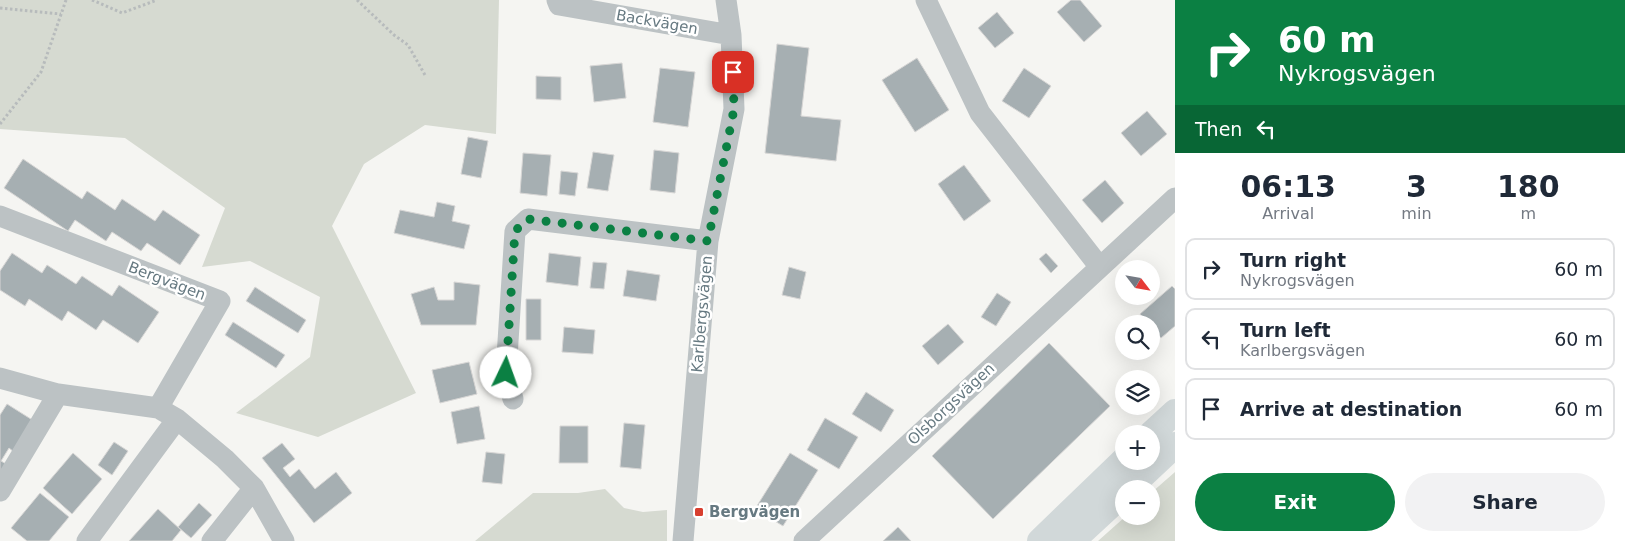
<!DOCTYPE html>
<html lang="en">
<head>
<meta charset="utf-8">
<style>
  body { margin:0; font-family:"DejaVu Sans",sans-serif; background:#f2f2f3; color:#1f2937; height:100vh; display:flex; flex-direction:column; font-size:19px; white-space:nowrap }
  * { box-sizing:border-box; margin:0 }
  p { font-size:16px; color:#747a83 }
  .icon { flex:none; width:28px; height:28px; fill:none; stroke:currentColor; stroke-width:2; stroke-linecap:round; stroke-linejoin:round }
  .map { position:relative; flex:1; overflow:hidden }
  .side { display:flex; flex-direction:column; background:#fff; width:450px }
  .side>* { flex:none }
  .guide { background:#0b8043; color:#fff; overflow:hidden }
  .needle { width:32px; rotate:121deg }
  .controls { position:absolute; left:1115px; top:260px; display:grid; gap:10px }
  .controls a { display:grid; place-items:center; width:45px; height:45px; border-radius:50%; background:#fff; box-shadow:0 5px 20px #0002; font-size:25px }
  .pin { position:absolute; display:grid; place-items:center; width:42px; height:42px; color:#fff; margin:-21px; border-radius:10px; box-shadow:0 2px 8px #0006 }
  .me { position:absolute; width:55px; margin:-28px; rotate:3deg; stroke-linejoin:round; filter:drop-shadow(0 0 4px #0008) }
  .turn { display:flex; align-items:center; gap:18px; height:105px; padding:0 20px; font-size:22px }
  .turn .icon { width:65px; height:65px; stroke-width:2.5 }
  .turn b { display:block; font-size:35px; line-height:42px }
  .then { display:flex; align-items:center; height:48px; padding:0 20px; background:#0003; gap:10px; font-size:19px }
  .eta { display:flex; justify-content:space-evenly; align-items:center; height:85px; text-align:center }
  .eta b { font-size:30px; font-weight:800; line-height:35px }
  .cta { display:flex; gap:10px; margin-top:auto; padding:10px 20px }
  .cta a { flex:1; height:58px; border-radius:30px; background:#0b8043; color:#fff; font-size:20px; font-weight:800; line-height:58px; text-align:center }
  .cta a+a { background:#f2f2f3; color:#1f2937 }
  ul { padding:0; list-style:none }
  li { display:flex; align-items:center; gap:15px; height:62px; margin:0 10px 8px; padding:0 10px; border:2px solid #e0e1e3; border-radius:10px }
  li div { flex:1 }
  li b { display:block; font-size:19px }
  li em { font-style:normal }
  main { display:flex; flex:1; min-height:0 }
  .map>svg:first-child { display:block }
  .green { fill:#d6dad1 }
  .building { fill:#a6afb2; stroke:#d7d6d5 }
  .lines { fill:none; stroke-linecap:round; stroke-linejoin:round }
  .path { stroke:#b7bbbc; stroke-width:3; stroke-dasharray:2.5 2.5; stroke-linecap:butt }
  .minor { stroke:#bcc2c4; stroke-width:21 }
  .major { stroke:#d1d8d9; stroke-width:26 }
  .route { stroke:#0b8043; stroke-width:9; stroke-dasharray:0 16.2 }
  .poi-dot { fill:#d83f2f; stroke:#fff; stroke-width:2 }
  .labels { text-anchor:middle; stroke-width:5; stroke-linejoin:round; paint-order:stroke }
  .street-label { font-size:15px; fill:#667981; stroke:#fff }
  .poi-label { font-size:15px; font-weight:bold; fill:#667981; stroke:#fff; text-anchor:start }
</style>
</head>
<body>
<main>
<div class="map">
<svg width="1175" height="541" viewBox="0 0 1175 541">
  <rect width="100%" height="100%" fill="#f5f5f2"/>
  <path class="green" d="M0,0H499L496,134L425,125L364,164L332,226L416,393L318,437L236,413L310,357L320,297L250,261L202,267L225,208L125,138L0,129Z
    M1175,472V541H1098L1126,516H1151V493Z
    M605,489L624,508L643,512L667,510V541H475L533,493H578Z"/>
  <path class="building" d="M1071,0H1080L1102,26L1084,42L1057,12Z
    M997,12L1014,33L995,48L978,28Z
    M777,44L809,48L801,116L841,120L836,161L765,153Z
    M917,58L949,110L915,132L882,80Z
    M622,63L626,98L594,102L590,66Z
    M660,68L695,72L688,127L653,122Z
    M1024,68L1051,86L1029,118L1002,101Z
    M536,76L561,77V100L536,99Z
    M1147,111L1167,134L1141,156L1121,133Z
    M468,137L488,141L481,178L461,174Z
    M654,150L679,153L675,193L650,190Z
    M593,152L614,155L608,191L587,188Z
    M523,153L551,155L547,196L520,193Z
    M23,159L82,199L87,191L115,210L122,199L155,221L163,210L200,235L180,265L147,243L141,251L112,232L106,241L75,220L68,231L4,188Z
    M964,165L991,201L964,221L938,184Z
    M561,171L578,173L575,196L559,194Z
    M1105,180L1124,203L1102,223L1082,200Z
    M437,202L455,206L452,221L470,225L464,249L394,233L400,210L434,217Z
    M12,253L42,273L47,265L76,284L82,276L112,296L119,285L159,312L138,343L103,320L96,330L68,311L62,321L29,299L25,306L0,290V271Z
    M549,253L581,257L578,286L546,282Z
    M1046,253L1058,266L1051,273L1039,259Z
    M593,262L607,263L604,289L590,288Z
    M789,267L806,272L800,299L782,295Z
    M627,270L660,275L656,301L623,296Z
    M454,282L480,285L476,325H421L411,294L434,287L438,300H454Z
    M1172,286L1175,289V326L1161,338L1151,327V324H1148L1140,314Z
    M255,287L306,320L298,333L246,301Z
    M997,293L1011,302L996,326L981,317Z
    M526,299H541V340H526Z
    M233,322L285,355L276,368L225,335Z
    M948,324L964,342L938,365L922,346Z
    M564,327L595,330L593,354L562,352Z
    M1049,343L1110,406L993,519L932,456Z
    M469,362L477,394L440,403L432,370Z
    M866,392L894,410L881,432L852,414Z
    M7,404L34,421L14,452L9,448L1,461L6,464L0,474V415Z
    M479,406L485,439L457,444L451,412Z
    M825,418L858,437L839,469L807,450Z
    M624,423L645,425L641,469L620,467Z
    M560,426H588V463H559Z
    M114,442L128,451L112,475L98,465Z
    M282,443L295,459L283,468L290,477L299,469L315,489L336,472L352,493L314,523L262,458Z
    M486,452L505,454L502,484L482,482Z
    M73,453L102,479L72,514L43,488Z
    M790,453L818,470L783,526L755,509Z
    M40,493L69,517L49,541H27L11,528Z
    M199,503L212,515L191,538L178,527Z
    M158,509L181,530L172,541H129Z
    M898,527L911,541H883Z"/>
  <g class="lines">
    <path class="path" d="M92,0L122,13L157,0
      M357,0L394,35L408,45L425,75
      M0,8L61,14
      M0,124L41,72L66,0"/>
    <path class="minor" d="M557,0L559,5L731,35
      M926,0L980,113L1099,266
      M0,216L220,301L158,408
      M0,378L58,394L158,408L177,419L225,459L254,488L284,541
      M513,399L506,373L515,231L528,219L708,241
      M0,491L58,394
      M87,541L177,419
      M212,541L254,488
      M683,541L708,241L734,109L731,35L726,0
      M804,541L1175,198"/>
    <path class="major" d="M1151,434L1175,412
      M1128,489L1175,445
      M1040,541L1124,460
      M1072,541L1124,493"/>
  </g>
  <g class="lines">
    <path class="route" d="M506,373L515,231L528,219L708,241L734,109L733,72"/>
  </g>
  <rect class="poi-dot" x="694" y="507" width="10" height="10" rx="2.5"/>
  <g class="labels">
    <g class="street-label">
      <text transform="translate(657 22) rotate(10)" y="5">Backvägen</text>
      <text transform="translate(167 281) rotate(21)" y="5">Bergvägen</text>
      <text transform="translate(702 314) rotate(-85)" y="5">Karlbergsvägen</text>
      <text transform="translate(951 404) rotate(-43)" y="5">Olsborgsvägen</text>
    </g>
    <g class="poi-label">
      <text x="709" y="517">Bergvägen</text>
    </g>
  </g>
</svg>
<div class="controls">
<a><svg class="needle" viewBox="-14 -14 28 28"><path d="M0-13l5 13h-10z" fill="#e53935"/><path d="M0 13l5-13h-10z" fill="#747a83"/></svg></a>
<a><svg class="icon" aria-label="search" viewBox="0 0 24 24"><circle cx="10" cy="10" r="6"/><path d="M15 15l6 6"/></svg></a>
<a><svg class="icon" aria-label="layers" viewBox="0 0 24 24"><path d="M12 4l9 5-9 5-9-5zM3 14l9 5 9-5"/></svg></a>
<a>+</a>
<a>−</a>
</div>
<div class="pin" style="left:733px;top:72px;background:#d93025"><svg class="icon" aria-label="arrive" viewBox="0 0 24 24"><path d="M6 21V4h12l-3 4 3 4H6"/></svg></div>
<svg class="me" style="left:506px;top:373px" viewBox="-20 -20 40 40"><circle r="19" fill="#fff"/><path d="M0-13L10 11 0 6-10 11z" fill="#0b8043"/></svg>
</div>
<section class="side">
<div class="guide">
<div class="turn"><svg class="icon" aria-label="right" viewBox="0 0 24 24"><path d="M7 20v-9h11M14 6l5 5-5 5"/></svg><div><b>60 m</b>Nykrogsvägen</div></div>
<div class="then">Then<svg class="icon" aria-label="left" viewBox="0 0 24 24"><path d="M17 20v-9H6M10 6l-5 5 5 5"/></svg></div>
</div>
<div class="eta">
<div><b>06:13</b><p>Arrival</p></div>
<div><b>3</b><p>min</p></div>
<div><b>180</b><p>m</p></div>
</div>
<ul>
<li><svg class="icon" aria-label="right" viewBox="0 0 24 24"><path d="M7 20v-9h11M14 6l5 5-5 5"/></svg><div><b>Turn right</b><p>Nykrogsvägen</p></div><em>60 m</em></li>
<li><svg class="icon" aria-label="left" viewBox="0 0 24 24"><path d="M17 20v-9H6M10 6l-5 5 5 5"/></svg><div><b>Turn left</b><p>Karlbergsvägen</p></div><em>60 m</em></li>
<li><svg class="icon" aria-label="arrive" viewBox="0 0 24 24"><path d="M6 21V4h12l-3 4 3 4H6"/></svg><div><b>Arrive at destination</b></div><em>60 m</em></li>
</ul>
<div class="cta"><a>Exit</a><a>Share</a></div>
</section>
</main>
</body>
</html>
